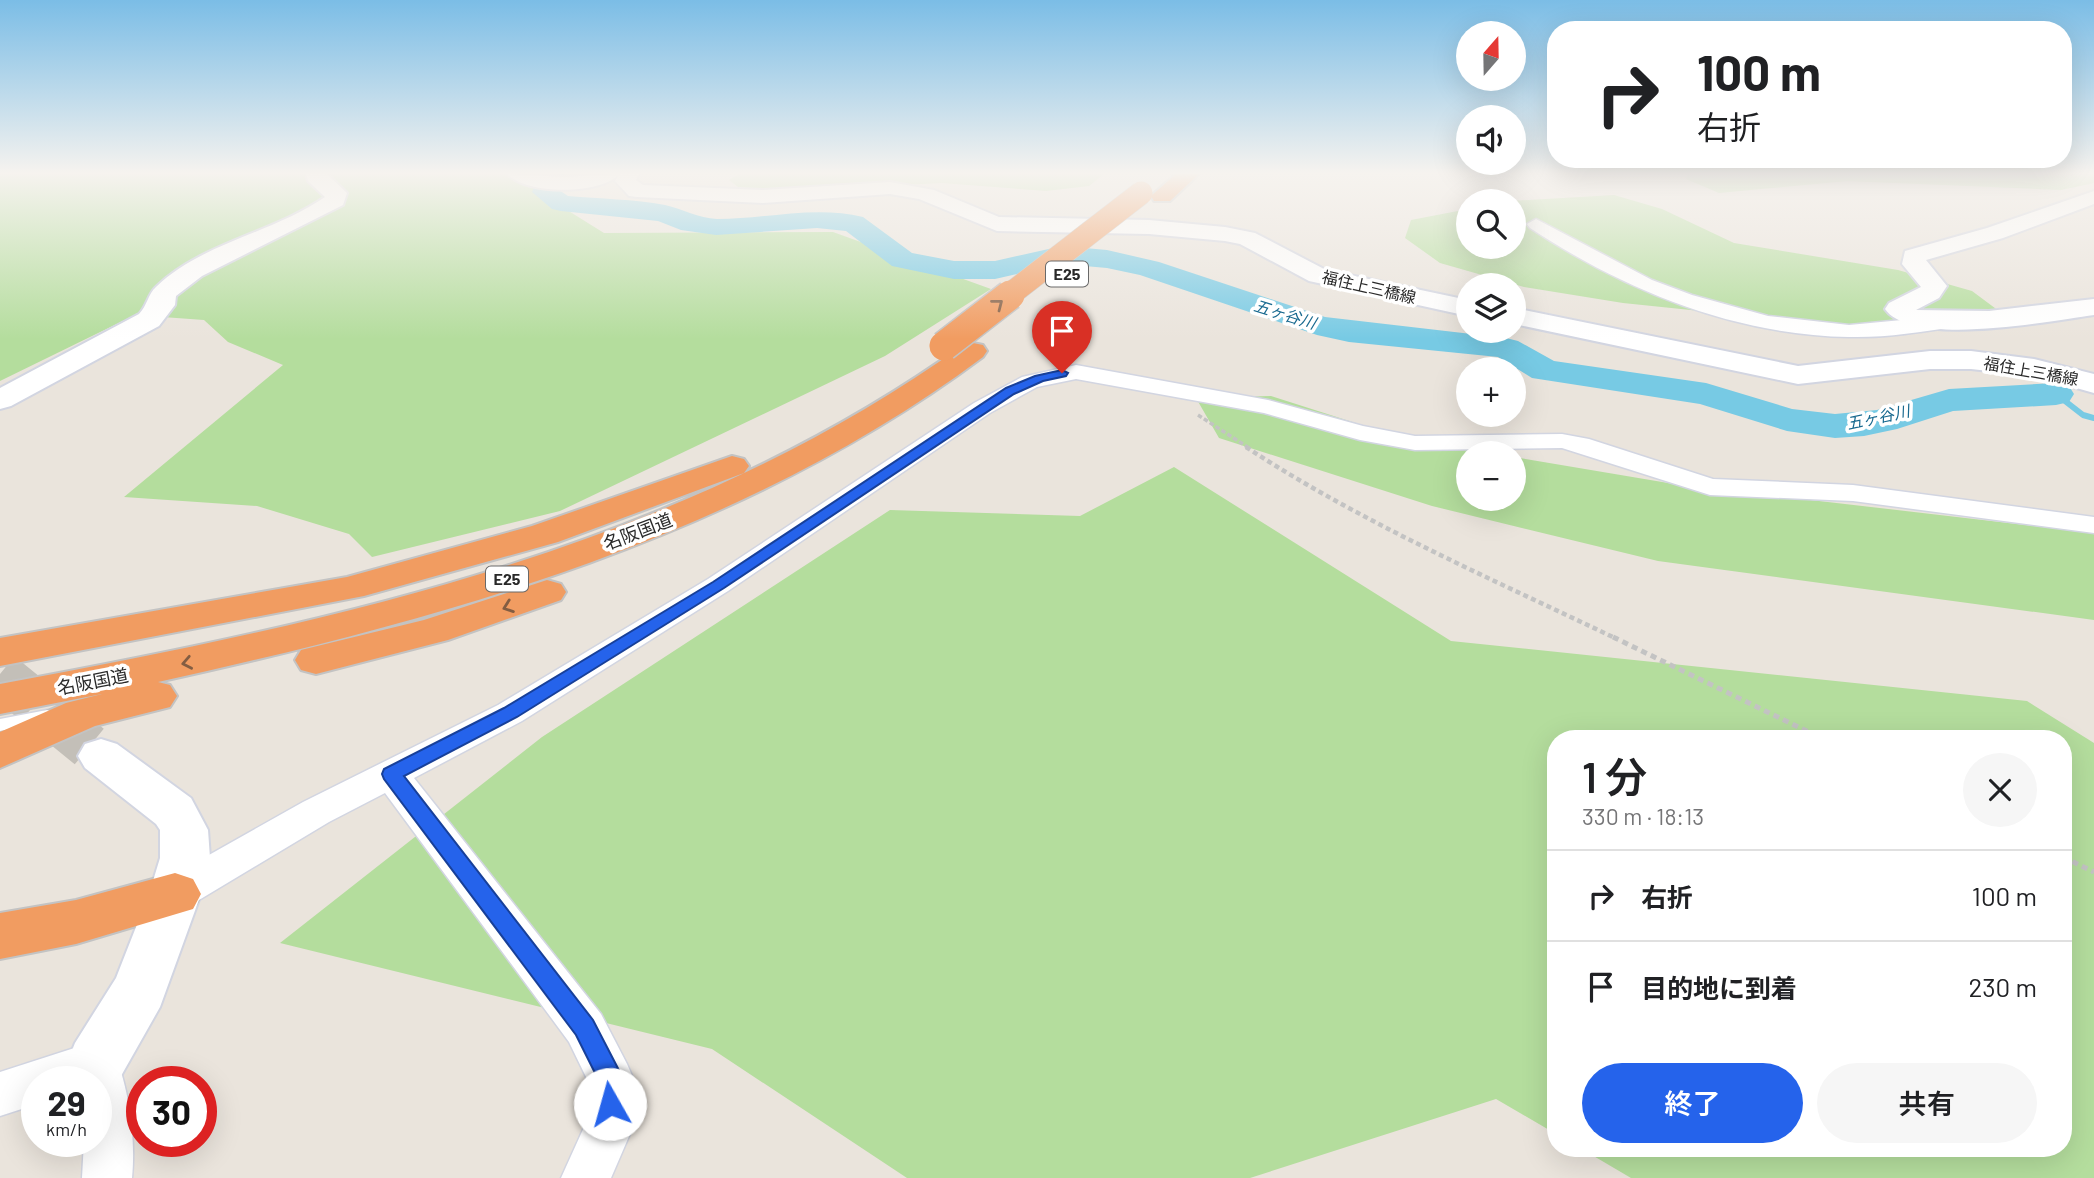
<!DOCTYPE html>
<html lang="ja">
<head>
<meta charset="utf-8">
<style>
  body { margin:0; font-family:Barlow,"Noto Sans JP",sans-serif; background:#f6f6f6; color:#202124; height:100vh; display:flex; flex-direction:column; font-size:26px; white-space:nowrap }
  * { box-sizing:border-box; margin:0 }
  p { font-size:23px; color:#757577 }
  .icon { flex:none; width:38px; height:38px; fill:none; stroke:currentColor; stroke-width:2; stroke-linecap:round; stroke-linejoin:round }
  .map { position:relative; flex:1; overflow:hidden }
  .details { position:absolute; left:1547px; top:730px; width:525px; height:427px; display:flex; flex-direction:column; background:#fff; border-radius:28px; box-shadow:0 7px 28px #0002 }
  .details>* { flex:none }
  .banner { position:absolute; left:1547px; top:21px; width:525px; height:147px; border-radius:28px; box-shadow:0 7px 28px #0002; background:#fff; color:#202124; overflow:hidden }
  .needle { width:46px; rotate:20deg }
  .tools { position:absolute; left:1456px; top:21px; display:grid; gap:14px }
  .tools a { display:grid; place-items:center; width:70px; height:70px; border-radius:50%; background:#fff; box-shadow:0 7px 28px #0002; font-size:35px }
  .speed { position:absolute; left:21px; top:1066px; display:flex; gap:14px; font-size:35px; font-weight:700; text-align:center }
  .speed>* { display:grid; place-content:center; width:91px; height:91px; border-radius:50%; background:#fff; box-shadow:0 7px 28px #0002; line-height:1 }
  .speed small { font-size:18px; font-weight:400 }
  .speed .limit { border:10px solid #d22; background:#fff; color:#111 }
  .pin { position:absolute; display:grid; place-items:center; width:60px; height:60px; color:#fff; margin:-72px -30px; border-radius:50% 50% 50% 0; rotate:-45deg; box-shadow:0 0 7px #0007 }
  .pin .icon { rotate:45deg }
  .me { position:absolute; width:77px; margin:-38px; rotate:353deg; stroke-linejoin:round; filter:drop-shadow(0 0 5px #0008) }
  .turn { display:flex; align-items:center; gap:24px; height:147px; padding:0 35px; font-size:32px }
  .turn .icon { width:91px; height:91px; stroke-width:2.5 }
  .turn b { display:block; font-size:49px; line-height:60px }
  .round { display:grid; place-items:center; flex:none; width:74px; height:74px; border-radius:37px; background:#f6f6f6 }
  .head { display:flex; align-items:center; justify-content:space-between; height:119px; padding:0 35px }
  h1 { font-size:42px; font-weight:600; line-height:52px }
  .cta { display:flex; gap:14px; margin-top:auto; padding:14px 35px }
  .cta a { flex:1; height:80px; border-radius:42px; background:#2563eb; color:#fff; font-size:28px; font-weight:600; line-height:80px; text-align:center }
  .cta a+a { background:#f6f6f6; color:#202124 }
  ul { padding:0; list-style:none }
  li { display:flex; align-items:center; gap:21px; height:91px; padding:0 35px; border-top:2px solid #e0e0e0 }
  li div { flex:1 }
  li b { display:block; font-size:26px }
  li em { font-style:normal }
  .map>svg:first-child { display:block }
  .green { fill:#b4dd9d }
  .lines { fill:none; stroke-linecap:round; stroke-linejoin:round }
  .stream { stroke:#77cae4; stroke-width:6 }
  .river { fill:#77cae4; fill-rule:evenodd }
  .tertiary-tunnel { stroke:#c3bfb8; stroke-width:46; stroke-dasharray:46 23; stroke-linecap:butt }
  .service-casing { stroke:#d2d5e1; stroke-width:3 }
  .minor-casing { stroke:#d2d5e1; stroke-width:3 }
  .tertiary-casing { stroke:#d2d5e1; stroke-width:4 }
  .secondary-casing { stroke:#d2d5e1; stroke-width:4 }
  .motorway-casing { stroke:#c3c3c3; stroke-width:4 }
  .path-far2 { stroke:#c3c3c3; stroke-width:3.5; stroke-dasharray:4.5 2.5; stroke-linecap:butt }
  .path-far1 { stroke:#c3c3c3; stroke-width:4.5; stroke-dasharray:5 3.5; stroke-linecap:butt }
  .path { stroke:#c3c3c3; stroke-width:5; stroke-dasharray:6 4.5; stroke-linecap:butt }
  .service { fill:#fff; fill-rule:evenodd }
  .minor { fill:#fff; fill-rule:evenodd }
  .tertiary { fill:#fff; fill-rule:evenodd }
  .secondary { fill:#fff; fill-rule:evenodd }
  .motorway { fill:#f19c61; fill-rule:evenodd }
  .motorway-bridge-far1-casing { stroke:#c3c3c3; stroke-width:24; stroke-linecap:butt }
  .motorway-bridge-casing { stroke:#c3c3c3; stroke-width:32; stroke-linecap:butt }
  .motorway-bridge-far1 { stroke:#f19c61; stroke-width:23 }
  .motorway-bridge { stroke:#f19c61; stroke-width:29 }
  .oneway { stroke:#835d42 }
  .route { fill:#2563eb; stroke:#184099; stroke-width:2 }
  .labels { text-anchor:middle; stroke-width:7; stroke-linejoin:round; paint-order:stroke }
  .shield { fill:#fff; stroke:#696969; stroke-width:2 }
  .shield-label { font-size:16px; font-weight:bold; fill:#292929 }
  .far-street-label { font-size:16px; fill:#292929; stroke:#fff }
  .far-water-label { font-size:16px; font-style:italic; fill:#18698f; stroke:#fff }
  .street-label { font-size:18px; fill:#292929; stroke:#fff }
</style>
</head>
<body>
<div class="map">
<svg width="2094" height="1178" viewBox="0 0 2094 1178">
  <rect width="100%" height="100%" fill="#eae4dc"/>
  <path class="green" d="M0,174H578L551,200L604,233L833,232L991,289L885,356L560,511L372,557L349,534L257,506L124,497L283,365L228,342L204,320L135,315L0,381Z
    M739,174H1104L1089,186L1046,191L942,183L779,191L738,187L729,180Z
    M1687,174H2094V183L2061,190L1847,181L1719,193L1686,179Z
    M1614,195L1662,209L1734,243L1898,270L1972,291L2011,320L1844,326L1623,303L1524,287L1440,263L1405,238L1411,220L1468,209V247H1514V201H1510Z
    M1271,396L1368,427L1493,453H1468V499H1514V457L1674,484L2094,533V620L1658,561L1432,506L1219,438L1196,398Z
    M1174,467L1451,641L2027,701L2094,743V1178H1631L1580,1148H2063V738H1556V1134L1496,1099L1250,1178H907L712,1049L280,943L542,737L890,510L1080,516Z"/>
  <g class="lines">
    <path class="stream" d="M2065,382L2054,383L2056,394L2083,415L2094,418"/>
    <path class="river" d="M540,174H565L559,190L568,196C600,199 634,199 665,205C683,209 698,218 717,219C766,219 815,205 863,217L912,253L954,261H995L1062,246L1107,250L1159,262L1325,317L1506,338L1518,341L1554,361L1706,383L1792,409L1835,414L1877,410L1949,389L2056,383L2069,386L2074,394L2069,402L2056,405L1953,411L1897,429L1864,436L1835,438L1787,431L1700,404L1532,378L1498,357L1349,342L1317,335L1140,275L1107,268L1062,264L995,279H954L892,266L846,231L817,228L716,235L681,230L658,221L561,211L552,209L532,192Z"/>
    <path class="tertiary-tunnel" d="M0,674L101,756"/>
    <defs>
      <path id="service" d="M47,710L53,712L56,716L53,720L0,731V719Z"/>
      <path id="minor" d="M1536,219L1652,280L1692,295L1768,316L1849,325L1955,315L1965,321L1955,327C1920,332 1884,338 1849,337C1734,335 1624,290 1530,228L1527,224Z
        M1076,365L1268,400L1363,426L1415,436L1562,434L1589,439L1713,479L1853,485L2094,517V533L1853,501L1710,495L1562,448L1415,450L1360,440L1264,413L1076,379L1037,387L990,413L728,591L522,721L414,778L601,1014L627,1064L634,1080L633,1127L611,1178H561L585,1125L588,1081L569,1042L385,793L329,822L189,906L175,911L161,906L155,894L161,882L303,802L498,705L708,579L974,403L1022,377Z
        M96,1041L112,1048C129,1085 136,1138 132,1178H82L84,1141H96V1082H37V1104L0,1116V1072Z"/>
      <path id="tertiary" d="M306,174H327L347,193L343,205L202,276L176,296L175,305L159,326L11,406L0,409V388L139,314C147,306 148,294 156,287C201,243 273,233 325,197L308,181Z
        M508,174L564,177L619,174C602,195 525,195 508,174Z
        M101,739L117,744L191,798L208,830L210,858L201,894L160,1007L117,1083L96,1091V1082H75L67,1063L75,1043L116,978L149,894L160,858V830L156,824L85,768L78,756L85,744Z"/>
      <path id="secondary" d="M619,174H639L636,180L643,185L763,190L890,182L934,190L999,217L1149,220L1225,227L1255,233L1326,270L1468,300V316L1309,281L1240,244L1225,241L1149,234L997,231L919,199L890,194L763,203L637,197L629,196L615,181Z
        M2094,191V204L2003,238L1926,260L1947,286L1939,298L1916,310L1989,311L2094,299V315C2051,321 1912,348 1885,309L1889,303L1921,287L1902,264L1905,251L1987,228Z
        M1514,308L1798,366L1930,351H1971L2034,359L2094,374V393L2034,376L1971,369H1930L1798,384L1514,324Z"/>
      <path id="motorway" d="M1176,174H1199L1170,201H1154L1151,196Z
        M973,343L983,345L987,351L983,357C742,537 448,618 158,682L170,685L177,696L170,707L95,726L0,768V732L66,703L102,694L0,714V684C336,622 680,548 963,345Z
        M732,456L744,459L749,466L744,473L558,542L364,596L0,666V638L347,577L532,526Z
        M547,580L561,584L566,592L561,600L448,640L316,674L301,670L295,660L301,650L424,620Z
        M175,873L193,879L201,894L193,909L76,944L0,959V913L76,900Z"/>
    </defs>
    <use href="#service" class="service-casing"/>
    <use href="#minor" class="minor-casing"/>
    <use href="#tertiary" class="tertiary-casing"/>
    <use href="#secondary" class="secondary-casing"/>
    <use href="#motorway" class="motorway-casing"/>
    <path class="path-far2" d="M1198,415L1249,448"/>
    <path class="path-far1" d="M1246,447C1362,523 1492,579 1617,639"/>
    <path class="path" d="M1613,637L1821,738
      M2063,857L2094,872"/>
    <use href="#service" class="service"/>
    <use href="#minor" class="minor"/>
    <use href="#tertiary" class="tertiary"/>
    <use href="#secondary" class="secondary"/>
    <use href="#motorway" class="motorway"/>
    <defs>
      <path id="motorway-bridge-far1" d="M1008,296L1141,193"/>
      <path id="motorway-bridge" d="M944,346L1010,295"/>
    </defs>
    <use href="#motorway-bridge-far1" class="motorway-bridge-far1-casing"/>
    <use href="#motorway-bridge" class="motorway-bridge-casing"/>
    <use href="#motorway-bridge-far1" class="motorway-bridge-far1"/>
    <use href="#motorway-bridge" class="motorway-bridge"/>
  </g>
  <defs><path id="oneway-chevron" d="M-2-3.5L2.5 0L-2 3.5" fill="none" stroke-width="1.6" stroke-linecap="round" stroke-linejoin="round" transform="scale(1.75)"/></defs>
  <g class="oneway">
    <use href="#oneway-chevron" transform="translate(998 304) rotate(-38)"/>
    <use href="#oneway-chevron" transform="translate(508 607) rotate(160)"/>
    <use href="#oneway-chevron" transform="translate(187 663) rotate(169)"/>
  </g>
  <linearGradient id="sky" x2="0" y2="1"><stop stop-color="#7bbde6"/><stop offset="0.51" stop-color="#f6f3ef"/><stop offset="1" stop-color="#f6f3ef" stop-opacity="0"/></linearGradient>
  <rect width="2094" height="339" fill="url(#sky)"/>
  <path class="route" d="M1062,370L1068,373L1066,376L1043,381L1014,394L724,588L517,717L404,776L593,1020L624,1080L619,1112L610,1116L602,1112L598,1104L599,1081L576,1035L384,779L382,774L384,769L504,708L713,582L1006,388L1035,376Z"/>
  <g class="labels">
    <g class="shield">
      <rect x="1046" y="261.5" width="42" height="25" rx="5"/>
      <rect x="486" y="566.5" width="42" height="25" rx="5"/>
    </g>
    <g class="shield-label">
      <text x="1067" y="280">E25</text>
      <text x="507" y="585">E25</text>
    </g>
    <g class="far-street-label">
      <text transform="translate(1369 287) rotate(13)" y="6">福住上三橋線</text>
      <text transform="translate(2031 371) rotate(10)" y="6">福住上三橋線</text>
    </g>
    <g class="far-water-label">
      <text transform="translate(1285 314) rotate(17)" y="6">五ヶ谷川</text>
      <text transform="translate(1878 417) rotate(-12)" y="6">五ヶ谷川</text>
    </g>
    <g class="street-label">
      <text transform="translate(638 532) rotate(-21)" y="6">名阪国道</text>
      <text transform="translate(93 682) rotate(-11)" y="6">名阪国道</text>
    </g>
  </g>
</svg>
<div class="tools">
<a><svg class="needle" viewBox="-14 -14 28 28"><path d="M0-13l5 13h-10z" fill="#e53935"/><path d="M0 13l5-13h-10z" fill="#757577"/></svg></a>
<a><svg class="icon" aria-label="sound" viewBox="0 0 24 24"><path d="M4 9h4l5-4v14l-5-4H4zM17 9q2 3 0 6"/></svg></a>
<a><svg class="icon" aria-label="search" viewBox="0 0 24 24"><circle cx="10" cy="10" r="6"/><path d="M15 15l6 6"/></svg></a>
<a><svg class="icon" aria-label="layers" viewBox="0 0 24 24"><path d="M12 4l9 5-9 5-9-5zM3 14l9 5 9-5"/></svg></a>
<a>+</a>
<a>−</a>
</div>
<div class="speed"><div>29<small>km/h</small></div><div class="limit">30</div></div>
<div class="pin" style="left:1062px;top:373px;background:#d93025"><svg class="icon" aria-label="arrive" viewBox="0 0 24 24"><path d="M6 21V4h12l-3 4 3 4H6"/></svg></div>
<svg class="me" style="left:610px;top:1104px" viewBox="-20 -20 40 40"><circle r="19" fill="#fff"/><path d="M0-13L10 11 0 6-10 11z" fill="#2563eb"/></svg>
<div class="banner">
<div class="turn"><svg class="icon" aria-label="right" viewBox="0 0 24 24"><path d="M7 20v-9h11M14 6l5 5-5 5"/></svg><div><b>100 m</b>右折</div></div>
</div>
<section class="details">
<div class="head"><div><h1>1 分</h1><p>330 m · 18:13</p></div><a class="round"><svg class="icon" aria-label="close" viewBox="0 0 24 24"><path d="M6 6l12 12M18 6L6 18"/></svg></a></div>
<ul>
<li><svg class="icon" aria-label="right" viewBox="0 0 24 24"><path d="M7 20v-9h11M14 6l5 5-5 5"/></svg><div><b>右折</b></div><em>100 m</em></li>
<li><svg class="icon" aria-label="arrive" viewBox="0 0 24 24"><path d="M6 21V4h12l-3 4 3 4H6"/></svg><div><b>目的地に到着</b></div><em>230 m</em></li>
</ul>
<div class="cta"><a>終了</a><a>共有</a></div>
</section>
</div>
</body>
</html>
